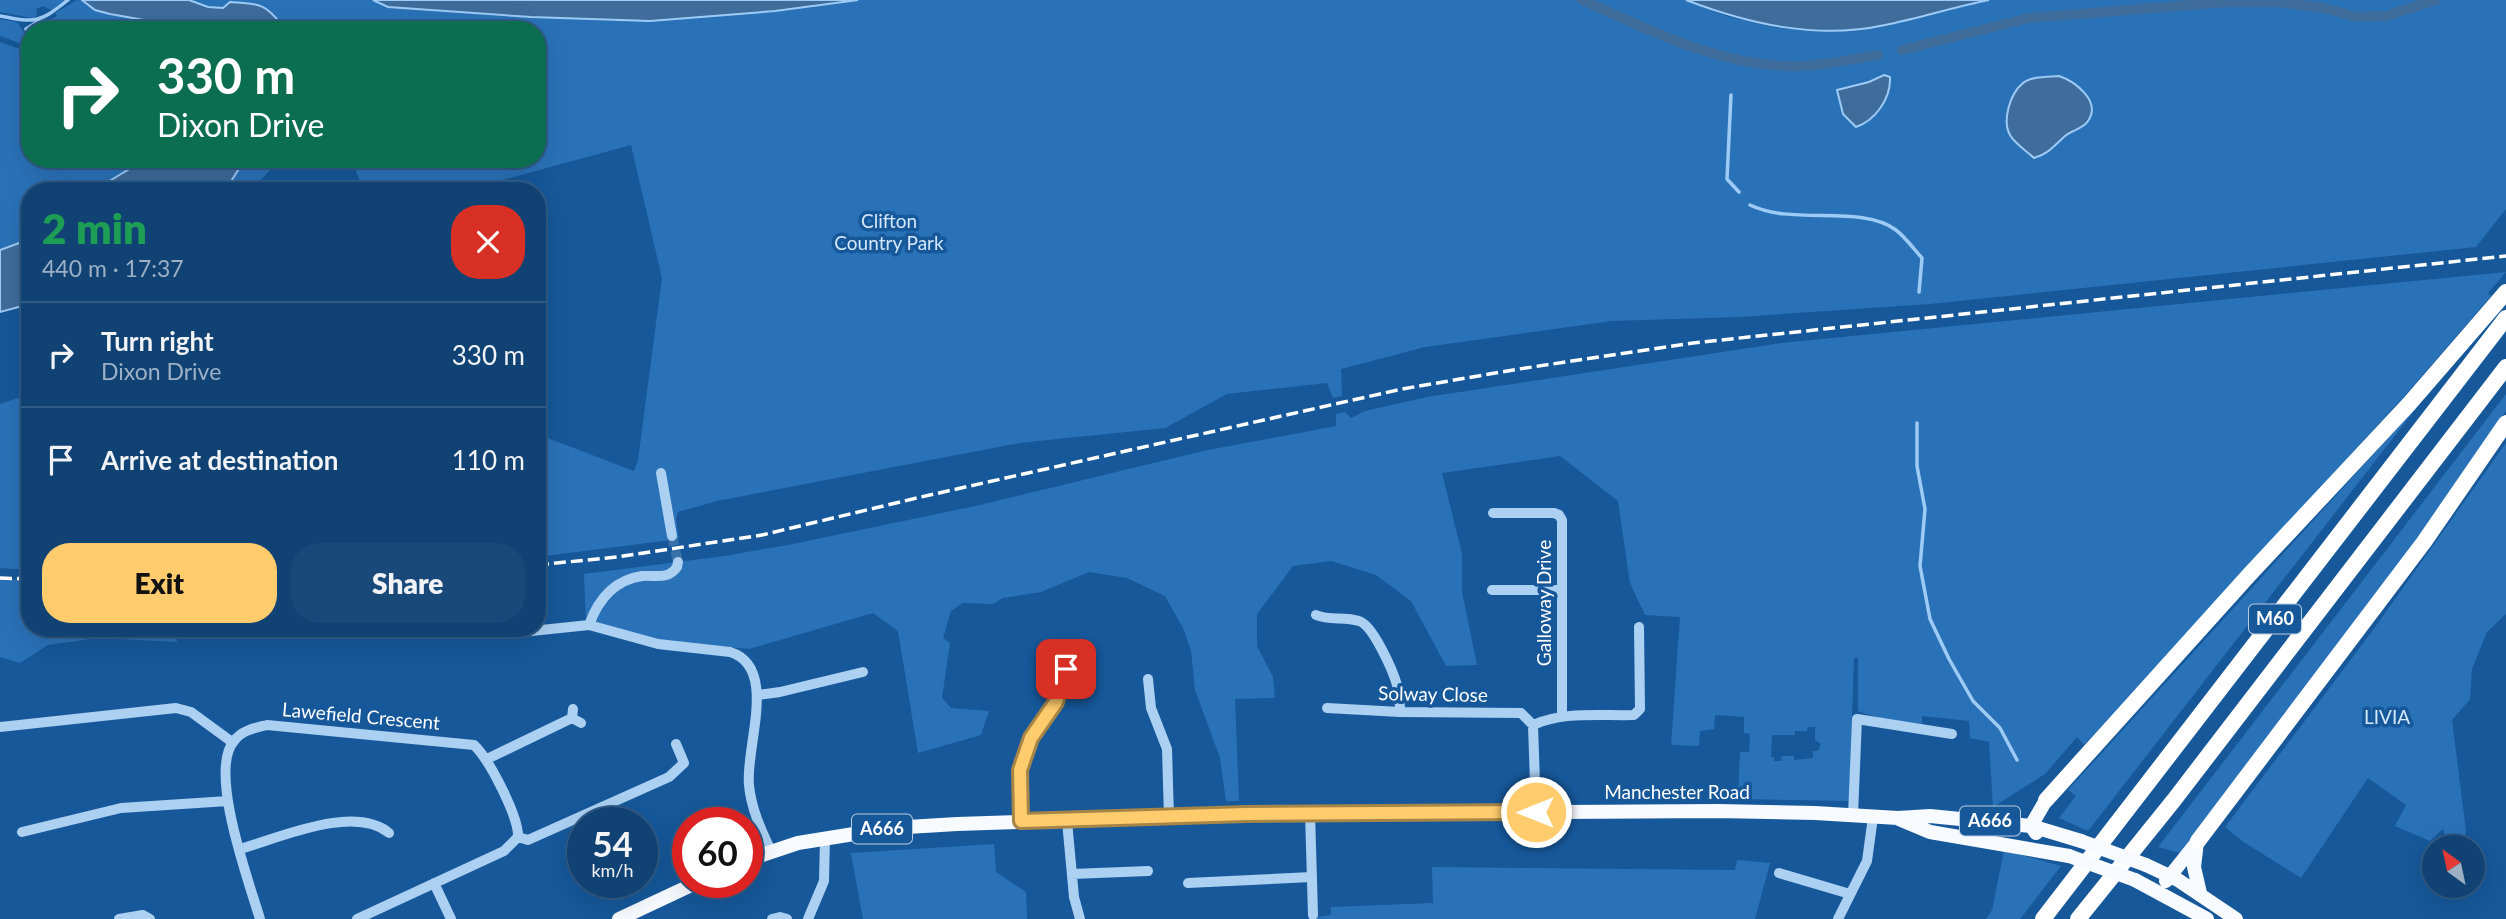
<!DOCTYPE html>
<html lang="en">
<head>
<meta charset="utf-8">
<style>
  body { margin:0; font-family:Lato,sans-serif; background:#194979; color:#f1f3f6; height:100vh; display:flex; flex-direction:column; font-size:26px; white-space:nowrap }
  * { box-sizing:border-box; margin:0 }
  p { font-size:23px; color:#9cb0c5 }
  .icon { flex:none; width:38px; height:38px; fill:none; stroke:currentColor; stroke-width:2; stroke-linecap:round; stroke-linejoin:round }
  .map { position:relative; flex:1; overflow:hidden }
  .panel { position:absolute; left:21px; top:182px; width:525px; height:455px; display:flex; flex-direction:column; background:#104274; border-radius:28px; box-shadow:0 7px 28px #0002,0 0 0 2px #305b86 }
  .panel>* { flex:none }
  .hud { position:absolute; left:21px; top:21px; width:525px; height:147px; border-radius:28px; box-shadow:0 7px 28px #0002,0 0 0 2px #305b86; background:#0b6e4f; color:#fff; overflow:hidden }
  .needle { width:46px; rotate:327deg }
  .controls { position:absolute; left:2422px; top:835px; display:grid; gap:14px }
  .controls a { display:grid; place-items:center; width:63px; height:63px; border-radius:50%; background:#104274; box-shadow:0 7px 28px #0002,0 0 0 2px #305b86; font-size:35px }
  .speed { position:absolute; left:567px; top:807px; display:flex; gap:14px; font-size:35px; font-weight:700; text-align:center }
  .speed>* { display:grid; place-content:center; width:91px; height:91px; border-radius:50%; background:#104274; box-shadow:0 7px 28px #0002,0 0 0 2px #305b86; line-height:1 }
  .speed small { font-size:18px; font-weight:400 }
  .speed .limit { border:10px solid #d22; background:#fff; color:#111 }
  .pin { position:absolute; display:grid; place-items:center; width:60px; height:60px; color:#fff; margin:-30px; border-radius:14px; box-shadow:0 4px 10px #0006 }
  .me { position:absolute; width:77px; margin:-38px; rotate:270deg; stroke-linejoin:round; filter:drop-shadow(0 0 5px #0008) }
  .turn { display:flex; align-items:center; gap:24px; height:147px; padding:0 21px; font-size:32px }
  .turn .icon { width:91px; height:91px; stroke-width:2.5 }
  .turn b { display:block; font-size:49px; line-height:60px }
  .round { display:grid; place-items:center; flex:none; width:74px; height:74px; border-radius:28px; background:#194979 }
  .summary { display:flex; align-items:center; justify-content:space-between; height:119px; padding:0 21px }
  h1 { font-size:42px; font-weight:800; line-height:52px; color:#1e9e55 }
  .action { display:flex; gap:14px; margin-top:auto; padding:14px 21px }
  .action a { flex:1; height:80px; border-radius:28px; background:#ffcc6d; color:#111; font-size:28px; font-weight:800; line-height:80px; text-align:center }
  .action a+a { background:#194979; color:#f1f3f6 }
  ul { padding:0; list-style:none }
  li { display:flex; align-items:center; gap:21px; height:105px; padding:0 21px; border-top:2px solid #305b86 }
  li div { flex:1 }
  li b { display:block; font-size:26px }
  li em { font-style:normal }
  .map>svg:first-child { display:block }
  .green { fill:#2a72b8; fill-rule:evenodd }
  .water { fill:#3e6c9b; stroke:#9ecbf5; stroke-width:2 }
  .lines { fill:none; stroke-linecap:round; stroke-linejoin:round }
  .stream { stroke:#9ecbf5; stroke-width:3.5 }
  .canal { stroke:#3e6c9b; stroke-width:10 }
  .minor-tunnel { stroke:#3971a9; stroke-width:10; stroke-dasharray:10 5; stroke-linecap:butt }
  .minor { stroke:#abd0f2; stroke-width:10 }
  .major { stroke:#f7faff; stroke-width:14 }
  .highway { stroke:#fff; stroke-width:16 }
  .rail { stroke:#fff; stroke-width:3.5; stroke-dasharray:12 5; stroke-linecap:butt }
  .major-bridge { stroke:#f7faff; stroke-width:14 }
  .route-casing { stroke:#a68547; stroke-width:18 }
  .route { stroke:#ffcc6d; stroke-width:12 }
  .labels { text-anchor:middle; stroke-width:7; stroke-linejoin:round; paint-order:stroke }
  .shield { fill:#16589a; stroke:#b9cde1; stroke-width:2 }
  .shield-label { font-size:18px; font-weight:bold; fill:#fff }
  .park-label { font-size:19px; fill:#d3e8fc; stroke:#16589a }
  .street-label { font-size:19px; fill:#fff; stroke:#16589a }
</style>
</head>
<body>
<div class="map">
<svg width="2506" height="919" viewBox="0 0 2506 919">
  <rect width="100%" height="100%" fill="#16589a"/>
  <path class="green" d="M0,0H66L51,10L43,6L36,9L37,16L32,18L0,12Z
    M77,0C86,1 90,7 98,10C117,18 141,18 161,22L159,30H34L44,27V23L57,16L55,13Z
    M189,0H1686L1726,16L1777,28L1831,31L1989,0H2506V209L2476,247L1930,304L1739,317L1612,321L1425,347L1341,369L1342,396L1333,398L1327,383L1227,394L1165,428L1019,443L717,501L678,512L676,519L679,539L537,557V434L634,471L638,460L662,278L631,145L462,191H364L351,159H537V30H280L281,24L223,8L208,7Z
    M0,19L17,22L26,35L30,33V47L0,36Z
    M0,42L30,53V159H146L93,191H30V239L0,250Z
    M245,159H280L251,191H225Z
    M2506,272L2488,293L2491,296L2407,393L2084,745L2077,737L2045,774L1993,807L1989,742L1970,738L1969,721L1922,716V724L1881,719L1858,711V658H1854L1849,801L1738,799L1740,752H1749L1750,734L1744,733V717L1715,715L1714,729L1700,731L1699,746L1671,745L1680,617L1645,615L1630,583L1618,501L1560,456L1442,473L1462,554V592L1477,665L1446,666L1411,601L1376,575L1331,561L1293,566L1257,614V646L1273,677L1275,698L1235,699L1239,801H1226L1220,758L1195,690L1191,651L1184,630L1165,596L1127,578L1089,572L1041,592L1003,598L993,604L963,603L951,611L943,638L950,643L942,698L951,708L989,711L981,735L918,753L898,631L873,613L749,649L653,641L586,623L584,574L725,556L793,544L980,505L1203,451L1336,426V414L1345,412L1351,418L1365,411L1427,397L1781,343ZM1807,727H1815V740L1821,744L1818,751H1813V758L1794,760V756H1782L1781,761H1774V757H1771L1772,735H1795V731H1807Z
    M30,394V570L0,568V404Z
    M2506,394V411L2386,582L2181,853L2158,847Z
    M2421,402L2088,831L2059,818L2076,796L2068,790Z
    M2506,443V614L2487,632L2472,669L2470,699L2452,720L2466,831L2464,847H2449L2443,829L2430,841L2395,826L2406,805L2368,778L2301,878L2242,841L2225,827L2373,630Z
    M0,579L30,580V628H174L177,642L98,638L48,645L20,663L0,657Z
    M994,844L996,872L1026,892L1027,919H863L851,853Z
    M2004,850L2061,866L2020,919H1986L1992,910Z
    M1737,860L1770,863L1755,919H1317V917L1331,915V907L1433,903L1432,867L1735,870Z"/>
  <path class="water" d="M82,0H189L208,7L223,8L230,2C257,4 264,2 281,24L280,30H201L110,14L95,10Z
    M373,0H858L775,11L650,21L531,17L388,7Z
    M1686,0H1989C1954,7 1920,18 1885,25C1817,40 1749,24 1686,0Z
    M1884,75L1890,77C1891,98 1876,120 1856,127L1843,114L1837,90L1869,82Z
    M2059,76C2074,81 2102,101 2088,121C2084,128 2071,131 2065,136C2054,146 2048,154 2034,158C2027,151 2015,144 2010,135C2002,121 2010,94 2022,84C2030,76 2048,77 2059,76Z
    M146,159H245L225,191H93Z
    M30,239V304L0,312V250Z"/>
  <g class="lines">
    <path class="stream" d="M0,16C36,23 39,23 68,0
      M26,29L39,21
      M1731,95L1727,179L1739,192
      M1750,205C1793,226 1861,204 1896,230C1905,237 1914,249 1922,258L1919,292
      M1917,423V466L1925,509L1920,566L1930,619L1949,659L1973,701L2000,728L2017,760"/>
    <path class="canal" d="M1582,0C1651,31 1725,69 1803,66C1827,65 1853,59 1878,55
      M1902,50L2029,18L2228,2H2278L2323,8L2357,17L2386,16L2436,0"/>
    <path class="minor-tunnel" d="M672,536L678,562"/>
    <path class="minor" d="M661,473L672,536
      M1493,513H1554L1559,515L1562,520V716
      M1492,590H1562
      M1316,615C1330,621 1344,616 1359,621C1373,625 1393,671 1397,685C1399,693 1400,703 1400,712
      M589,625C598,600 614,580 642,576C656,575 668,580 677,567L678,562
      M447,628L504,634L589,625L658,644L730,652C779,667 745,747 749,785C751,808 761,830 771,851
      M319,631V628
      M1148,679L1151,708L1167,749L1169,817
      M758,695L780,692L863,672
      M1327,708L1400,712L1521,713L1533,725
      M573,709L572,718L581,723
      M0,727L176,708L191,712L232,742
      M487,759L572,718
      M1536,812L1533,725C1563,711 1601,716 1634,715L1640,709L1639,627
      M1310,813L1313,915
      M1853,815L1857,719L1952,734
      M1021,821L1020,770L1031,738L1056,702L1066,669L1069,646
      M1067,821L1074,897L1080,919
      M22,832L121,808L228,801
      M518,837L528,840L669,777L684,763L676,744
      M240,849C279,838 354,804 389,833
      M1779,873L1850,894
      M1072,874L1148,871
      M434,883L451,919
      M1188,883L1312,877
      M119,919L143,915L150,919
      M260,919C249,882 208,771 234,741C242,730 255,728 267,725L474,745C489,759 519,817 518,837L504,851L357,919
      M772,919L780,917L787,919
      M808,919L824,881L825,837
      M1838,919L1867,861L1873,817"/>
    <path class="major" d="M1899,819L1930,832L2069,856
      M2036,833L2031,826L2046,800
      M2197,842L2194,867L2200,893
      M747,860L798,843L891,828L957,824L1246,814L1717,811L1815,813L1898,818L1930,816L2031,826L2081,841
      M2146,865L2178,880L2236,919
      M2135,880L2207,919
      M2166,881L2198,841
      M619,919L698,882"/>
    <path class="highway" d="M2046,800L2249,575L2409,404L2506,292
      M2198,841L2424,542L2506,423
      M2043,919L2506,318
      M2078,919L2174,800L2506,367"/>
    <path class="rail" d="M537,565L617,557L762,535L921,497L1402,389L1519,369L1693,343L2506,256
      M0,578L30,579"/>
    <path class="major-bridge" d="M2081,841L2146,865
      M2069,856L2135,880"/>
  </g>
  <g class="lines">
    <defs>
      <path id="route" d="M1066,669L1056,702L1031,738L1020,770L1021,821L1246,814L1536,812"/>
    </defs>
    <use href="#route" class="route-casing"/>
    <use href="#route" class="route"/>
  </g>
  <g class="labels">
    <g class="shield">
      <rect x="2249" y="604.5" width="52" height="29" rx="5"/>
      <rect x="1960" y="806.5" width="60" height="29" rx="5"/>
      <rect x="852" y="814.5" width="60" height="29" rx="5"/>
    </g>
    <g class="shield-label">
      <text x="2275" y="625">M60</text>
      <text x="1990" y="827">A666</text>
      <text x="882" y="835">A666</text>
    </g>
    <g class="park-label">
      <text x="889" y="228">Clifton<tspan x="889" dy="22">Country Park</tspan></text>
      <text x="2387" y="724">LIVIA</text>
    </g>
    <g class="street-label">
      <text transform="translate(1544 603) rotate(-90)" y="7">Galloway Drive</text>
      <text transform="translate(1433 694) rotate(1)" y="7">Solway Close</text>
      <text transform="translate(361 716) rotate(5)" y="7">Lawefield Crescent</text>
      <text x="1677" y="799">Manchester Road</text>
    </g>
  </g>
</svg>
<div class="controls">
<a><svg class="needle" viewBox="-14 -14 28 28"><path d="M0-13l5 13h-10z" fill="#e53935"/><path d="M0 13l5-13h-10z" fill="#9cb0c5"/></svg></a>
</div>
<div class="speed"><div>54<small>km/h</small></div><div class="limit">60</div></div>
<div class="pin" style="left:1066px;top:669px;background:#d93025"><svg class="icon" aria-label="arrive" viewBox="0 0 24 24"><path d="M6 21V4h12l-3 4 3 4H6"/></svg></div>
<svg class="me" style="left:1536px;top:812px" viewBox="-20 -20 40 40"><circle r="17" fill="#ffcc6d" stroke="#fff" stroke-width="3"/><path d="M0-11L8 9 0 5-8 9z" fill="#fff"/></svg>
<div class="hud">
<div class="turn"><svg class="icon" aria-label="right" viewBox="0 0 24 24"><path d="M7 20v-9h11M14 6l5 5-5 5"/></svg><div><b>330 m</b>Dixon Drive</div></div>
</div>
<section class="panel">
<div class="summary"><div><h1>2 min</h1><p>440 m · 17:37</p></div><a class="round" style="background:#d93025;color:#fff"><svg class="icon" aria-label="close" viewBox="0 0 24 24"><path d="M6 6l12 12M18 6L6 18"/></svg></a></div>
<ul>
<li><svg class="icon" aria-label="right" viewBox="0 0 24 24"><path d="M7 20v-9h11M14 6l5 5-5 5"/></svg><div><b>Turn right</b><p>Dixon Drive</p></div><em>330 m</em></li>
<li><svg class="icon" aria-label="arrive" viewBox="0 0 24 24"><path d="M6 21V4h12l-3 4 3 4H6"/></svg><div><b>Arrive at destination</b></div><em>110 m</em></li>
</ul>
<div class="action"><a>Exit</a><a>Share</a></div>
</section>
</div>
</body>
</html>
